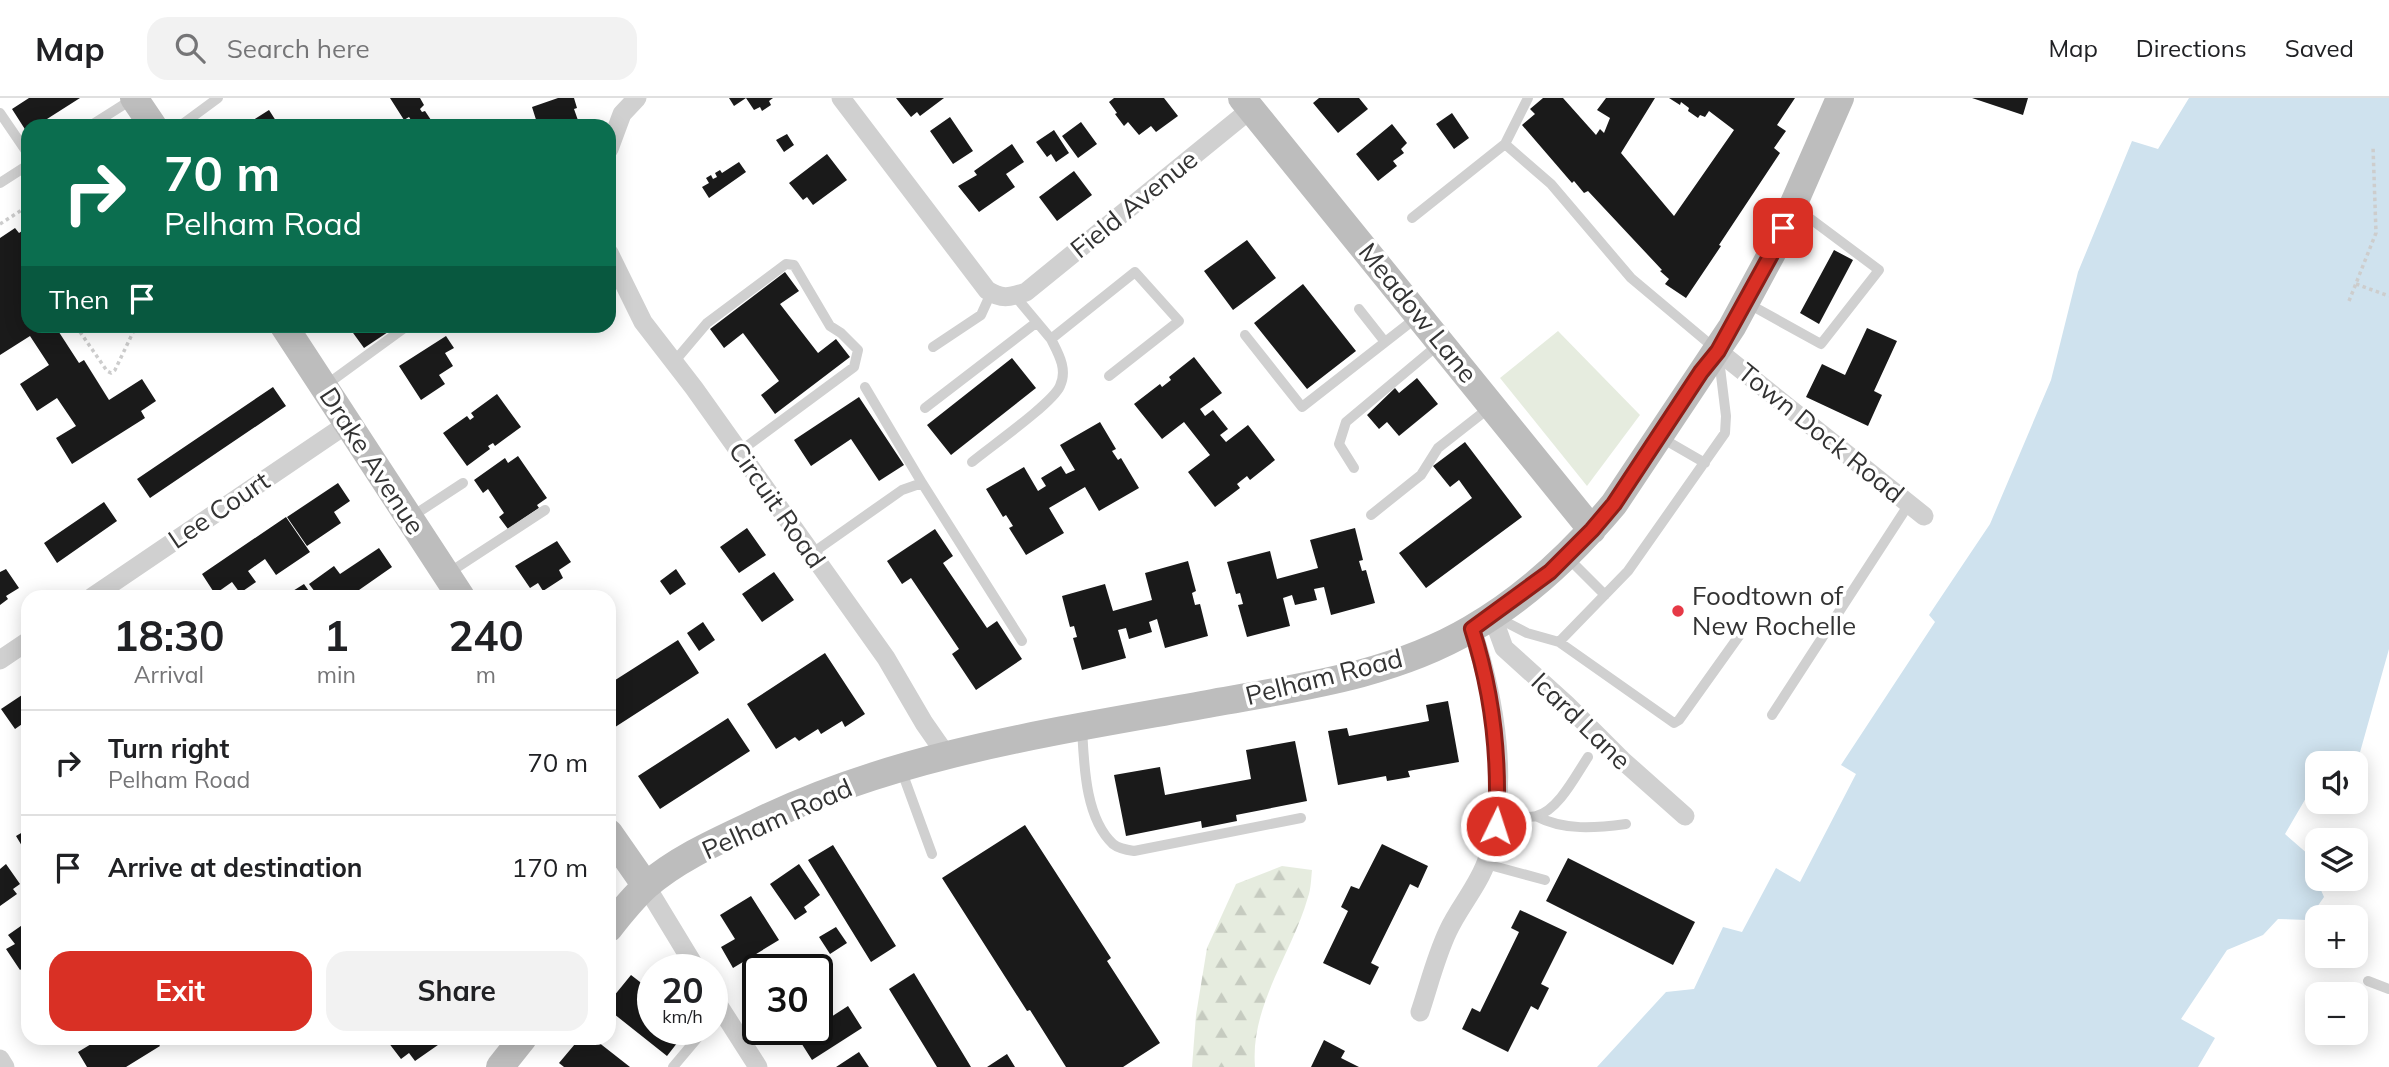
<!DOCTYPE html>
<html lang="en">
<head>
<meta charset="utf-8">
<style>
  body { margin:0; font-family:Mulish,sans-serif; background:#f2f2f2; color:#202124; height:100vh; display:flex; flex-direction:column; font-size:26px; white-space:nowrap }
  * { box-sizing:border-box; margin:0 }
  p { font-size:23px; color:#757577 }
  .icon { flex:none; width:38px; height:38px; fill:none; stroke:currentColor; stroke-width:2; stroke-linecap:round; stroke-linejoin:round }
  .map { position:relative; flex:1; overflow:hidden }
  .side { position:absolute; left:21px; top:492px; width:595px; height:455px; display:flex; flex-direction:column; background:#fff; border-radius:21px; box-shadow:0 4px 18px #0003 }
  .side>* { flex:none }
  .guide { position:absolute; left:21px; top:21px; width:595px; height:214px; border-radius:21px; box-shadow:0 4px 18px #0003; background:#0b6e4f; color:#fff; overflow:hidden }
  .tools { position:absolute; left:2305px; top:653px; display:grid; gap:14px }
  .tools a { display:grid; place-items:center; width:63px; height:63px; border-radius:14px; background:#fff; box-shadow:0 4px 18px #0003; font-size:35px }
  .speed { position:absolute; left:637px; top:856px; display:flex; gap:14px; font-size:35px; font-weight:700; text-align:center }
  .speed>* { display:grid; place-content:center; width:91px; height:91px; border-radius:50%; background:#fff; box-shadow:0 4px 18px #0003; line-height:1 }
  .speed small { font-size:18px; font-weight:400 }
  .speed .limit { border:4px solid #111; border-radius:10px; background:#fff; color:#111 }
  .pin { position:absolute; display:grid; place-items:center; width:60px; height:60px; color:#fff; margin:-30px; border-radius:14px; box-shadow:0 4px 10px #0006 }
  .me { position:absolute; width:77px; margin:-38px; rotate:4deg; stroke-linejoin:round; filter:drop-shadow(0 0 5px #0008) }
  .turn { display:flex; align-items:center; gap:24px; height:147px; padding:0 28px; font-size:32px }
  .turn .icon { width:91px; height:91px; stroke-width:2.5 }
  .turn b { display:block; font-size:49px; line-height:60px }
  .then { display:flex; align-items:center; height:66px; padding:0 28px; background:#0003; gap:14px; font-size:26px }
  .eta { display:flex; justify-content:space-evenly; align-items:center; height:119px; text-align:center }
  .eta b { font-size:42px; font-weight:700; line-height:49px }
  .button { display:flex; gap:14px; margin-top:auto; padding:14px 28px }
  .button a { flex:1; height:80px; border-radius:21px; background:#d93025; color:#fff; font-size:28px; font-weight:700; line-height:80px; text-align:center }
  .button a+a { background:#f2f2f2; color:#202124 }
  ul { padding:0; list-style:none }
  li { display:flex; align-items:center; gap:21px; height:105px; padding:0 28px; border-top:2px solid #e0e0e0 }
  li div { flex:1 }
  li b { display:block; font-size:26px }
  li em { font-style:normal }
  header { display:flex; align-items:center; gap:42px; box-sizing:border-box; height:98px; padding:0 35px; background:#fff; border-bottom:2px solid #e0e0e0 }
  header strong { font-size:33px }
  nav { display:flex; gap:38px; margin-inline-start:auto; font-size:24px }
  .search { width:490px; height:63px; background:#f2f2f2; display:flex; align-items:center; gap:18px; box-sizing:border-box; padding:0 24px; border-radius:21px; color:#757577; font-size:26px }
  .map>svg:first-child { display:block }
  .forest { fill:url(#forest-firs) }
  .green { fill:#e6ecdf }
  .water { fill:#cfe2ee }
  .building { fill:#1a1a1a }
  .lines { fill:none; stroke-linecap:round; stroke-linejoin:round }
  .path { stroke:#cdcdcd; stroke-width:3.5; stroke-dasharray:3.5 3.5; stroke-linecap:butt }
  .lane { stroke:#d0d0d0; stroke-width:10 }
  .street { stroke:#d0d0d0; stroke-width:19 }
  .secondary { stroke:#bdbdbd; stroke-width:28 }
  .route-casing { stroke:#8d1f18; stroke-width:18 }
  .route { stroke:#d93025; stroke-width:12 }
  .poi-dot { fill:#e63946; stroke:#fff; stroke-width:2.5 }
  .labels { text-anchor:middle; stroke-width:7; stroke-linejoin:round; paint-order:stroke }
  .street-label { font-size:26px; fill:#333; stroke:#fff }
  .poi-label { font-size:26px; fill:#333; stroke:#fff; text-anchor:start }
</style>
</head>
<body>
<header>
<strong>Map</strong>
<div class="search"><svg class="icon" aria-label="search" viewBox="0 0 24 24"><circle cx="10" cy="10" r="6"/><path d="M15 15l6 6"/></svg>Search here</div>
<nav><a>Map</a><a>Directions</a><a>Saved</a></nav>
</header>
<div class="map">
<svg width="2389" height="969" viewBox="0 0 2389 969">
  <defs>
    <pattern id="forest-firs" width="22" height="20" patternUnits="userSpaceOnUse" patternTransform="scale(1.75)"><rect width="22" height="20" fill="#e6ecdf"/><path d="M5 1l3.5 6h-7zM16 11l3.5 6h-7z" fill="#c6cbc0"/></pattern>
  </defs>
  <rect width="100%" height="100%" fill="#fff"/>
  <path class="forest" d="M1282,768L1312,772C1311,781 1311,791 1308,799C1292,856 1250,907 1255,969H1192L1196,917L1207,850L1236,786Z"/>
  <path class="green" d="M1558,233L1640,317L1587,388L1500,280Z"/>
  <path class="water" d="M2189,0H2389V551L2357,665L2363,670L2357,685L2356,684V665H2317V681L2285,736L2317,764L2313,774L2324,799L2308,822L2278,821L2263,837L2227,852L2181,921L2215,940L2198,969H1597L1666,894L1694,891L1723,829L1742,834L1776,770L1800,784L1856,676L1841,667L1935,524L1929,517L1990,426L2051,282L2078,174L2132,43L2158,51Z"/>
  <path class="building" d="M29,0H80L36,28H28V36L12,11Z
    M390,0H420L424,7L420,11L422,14L425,13L433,25L428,28H415L409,19L404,22Z
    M558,0H574L577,10L574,11L580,28H565L564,25L554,28H538L532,9Z
    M729,0H773L769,3L771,7L762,13L760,9L754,12L746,0L734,8Z
    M896,0H944L920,18L917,14L911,19Z
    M1114,0H1164L1178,18L1156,34L1151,28L1139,37L1128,24L1124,28L1115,16L1117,15L1109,4Z
    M1319,0H1359L1368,11L1338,35L1313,5Z
    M1543,0H1563L1596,37L1600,31L1604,35L1610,20L1597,12L1606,0H1655L1621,55L1674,118L1734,32L1709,13L1705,19L1700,17L1698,20L1688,13L1689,10L1681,4L1680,7L1669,0H1795L1777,27L1786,33L1774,50L1780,55L1719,147L1721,148L1686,200L1665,186L1669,181L1660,173L1662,172L1588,93L1584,95L1574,83L1572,85L1522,27L1535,16L1530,11Z
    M1972,0H2028L2023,17Z
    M269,12L278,26L280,25L282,28H244Z
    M1452,15L1469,40L1454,51L1436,26Z
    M950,19L973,53L953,66L930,33Z
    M1081,24L1097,46L1078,60L1062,38Z
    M1392,26L1407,45L1401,51L1404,55L1393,63L1397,68L1378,83L1356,56Z
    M1054,32L1069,55L1056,64L1051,56L1047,59L1036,44Z
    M787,36L794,47L784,54L776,42Z
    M1012,46L1024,64L1006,76L1015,89L979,114L958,88L977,77L974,73Z
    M827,56L847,82L813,107L807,99L803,102L789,85Z
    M739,64L746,74L709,100L702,89L709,85L706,80L711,77L713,81L717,79L715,75L720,72L722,75Z
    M1074,73L1092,97L1057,123L1039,99Z
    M28,129V162L21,166L28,176V228H55L79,265L84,262L109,302L142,281L156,303L141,313L145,320L72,366L56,340L76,328L57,300L37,313L20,286L49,267L30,238L0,257V140L15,130L19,135Z
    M1247,142L1276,180L1233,212L1204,173Z
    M1834,152L1853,162L1819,226L1800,215Z
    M785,174L799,193L780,206L818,255L836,241L850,259L775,316L761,297L779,283L743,235L724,250L710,231Z
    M1303,186L1356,253L1307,291L1254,225Z
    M348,228H397L364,250Z
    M1867,230L1897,243L1874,293L1882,297L1868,328L1806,299L1822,266L1845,277Z
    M446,238L454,250L445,255L453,268L439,277L445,286L421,302L399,268Z
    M1194,259L1222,295L1200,311L1205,318L1213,312L1228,331L1220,337L1226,344L1248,327L1275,362L1250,382L1247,378L1237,386L1240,390L1215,409L1188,374L1210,357L1184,324L1162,341L1134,306L1160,286L1162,289L1171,282L1169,279Z
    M1012,260L1036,290L951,357L927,327Z
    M1417,280L1438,306L1399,338L1387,324L1379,331L1367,317L1395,290L1399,295Z
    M273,289L286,308L150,400L137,381Z
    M497,296L521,329L495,348L493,345L488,348L490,351L467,368L443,335L467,318L470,322L474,319L471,315Z
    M859,299L904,367L879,383L851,341L811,368L794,342Z
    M1100,324L1116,351L1112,353L1118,362L1121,360L1139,390L1099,413L1085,389L1049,410L1064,435L1026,457L1009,430L1013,428L1006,417L1003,419L986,391L1024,369L1038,393L1046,388L1041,380L1061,368L1066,376L1075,372L1060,347Z
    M1465,344L1522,419L1426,490L1399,455L1472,400L1459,382L1450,389L1433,368Z
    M518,358L547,400L537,407L539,410L508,431L499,419L504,415L488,391L483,395L474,382L505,360L508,365Z
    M338,385L350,403L334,414L341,425L307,448L287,419Z
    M104,404L117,423L57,465L44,445Z
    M286,419L310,454L276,477L265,461L248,473L256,484L240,495L232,484L215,496L202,476Z
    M747,430L766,457L739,475L720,449Z
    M1355,430L1363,462L1359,463L1362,473L1366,472L1375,505L1331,517L1324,489L1314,491L1317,502L1295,507L1292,497L1283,500L1290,528L1247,539L1238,507L1243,506L1240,495L1236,496L1227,464L1270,453L1277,481L1318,470L1310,442Z
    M935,431L953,458L943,465L987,530L997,523L1022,561L976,592L952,556L959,551L911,480L902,486L887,463Z
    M557,443L571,464L559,472L563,480L543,493L538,485L530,490L515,468Z
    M379,450L392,469L349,499H290L288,496L304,486L311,496L315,494L309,486L334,468L340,476Z
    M1188,463L1196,493L1192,495L1195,507L1200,506L1208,538L1165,550L1157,521L1149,524L1152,534L1129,541L1126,530L1118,532L1126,560L1082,572L1073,540L1077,539L1074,528L1070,529L1062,498L1105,486L1113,513L1152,502L1145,475Z
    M6,471L19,490L6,498L8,501L0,507V474Z
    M676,471L686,486L670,497L660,483Z
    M774,474L794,502L762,524L742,496Z
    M703,524L715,542L699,553L687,535Z
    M678,542L699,575L609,633V586Z
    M825,555L865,616L845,629L842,623L821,636L818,631L799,643L795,639L776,651L747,606Z
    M28,593V622L15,631L1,611Z
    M1448,603L1459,664L1408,673L1410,679L1387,683L1386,678L1338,687L1328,633L1347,630L1349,638L1429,623L1426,607Z
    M728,620L750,653L660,711L638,678Z
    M1295,643L1307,703L1236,717L1237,723L1202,730L1201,723L1126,738L1114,677L1160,669L1165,697L1251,681L1246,652Z
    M1025,727L1111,860L1107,863L1160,945L1123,969H1066L1030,912L1027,913L942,780Z
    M28,731V758L16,738Z
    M1382,746L1428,768L1418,790L1410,786L1371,865L1379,869L1370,887L1323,865L1348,813L1341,809L1351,788L1359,791Z
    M833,747L896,848L871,864L808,762Z
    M1568,760L1695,824L1673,867L1546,803Z
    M6,766L20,786L13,791L17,796L0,808V771Z
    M799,766L820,797L804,809L807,814L795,822L770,786Z
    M751,798L779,842L733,870L721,849L735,841L720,817Z
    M1520,812L1567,834L1541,886L1549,890L1538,912L1531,908L1508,954L1462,931L1472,910L1480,914L1519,834L1511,830Z
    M28,823V866L20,872L6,851L15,846L8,837Z
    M836,829L847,845L830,856L819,839Z
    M914,875L971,969H937L889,891Z
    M631,877L653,894V931H688L667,958L609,912V904Z
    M848,908L862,930L812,962L798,940L812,931H817V928Z
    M101,940H155L160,948L126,969H87L78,954Z
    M395,940H448L415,963L409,955L401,961L388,944Z
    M580,940H593L630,969H564L559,965Z
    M1324,942L1345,953L1341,960L1359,969H1311Z
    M859,954L869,969H836Z
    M1007,956L1015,969H987Z"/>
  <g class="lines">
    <path class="path" d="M0,126L28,108
      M2356,186L2389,198
      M2349,203L2376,135L2373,48
      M76,228L107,273L111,275L115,272L136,228"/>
    <path class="lane" d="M0,15L28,56
      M90,28L131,2
      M180,28L218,0
      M1505,46L1528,0
      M0,85L28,67
      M1412,120L1505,46L1551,86L1631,180L1718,253L1726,318L1725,335L1628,473L1559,544
      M1015,198L1051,241L1135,174L1179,223L1109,278
      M1747,205L1821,246L1879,172L1796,110
      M1359,211L1385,244
      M1245,237L1302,309L1416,220
      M933,249L981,217L991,195
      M674,264L707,225L786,166L794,167L830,228L841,235L858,252L854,269L739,354
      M326,287L407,228
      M865,289L922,385
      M925,310L1037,224
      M1660,339L1705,365
      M972,364C990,349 1053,305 1060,288C1068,271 1058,255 1051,241
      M1354,370L1339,346L1346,324L1438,247
      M1371,417L1421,377L1438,350L1489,310
      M411,419L463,385
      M811,456L902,392L922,385L1022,543
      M1568,460L1605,497
      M447,476L545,412
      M1496,519L1527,535L1559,544L1674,625L1679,622L1739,538
      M1772,617L1909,406
      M1082,630C1084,666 1085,720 1113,746C1118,750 1127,752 1134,753L1301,720
      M902,674L932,756
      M1497,715C1509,717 1524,721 1536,718C1558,713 1576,677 1588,659
      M1536,718C1564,733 1596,730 1626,726
      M1486,766L1545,782
      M2368,883L2389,891
      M712,923L721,912
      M673,969L705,931"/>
    <path class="street" d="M841,0L987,192C1002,202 1010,199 1026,194L1251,11
      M609,51L622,16L637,0
      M609,155L643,224L694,290L886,560L924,625L947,658
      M1718,253L1924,418
      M92,499L347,326
      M1492,517L1504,550L1566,606L1622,662L1685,718
      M0,562L28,543
      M646,788L697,872
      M712,897L758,969
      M1420,914C1429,887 1436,858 1448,833C1459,809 1479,787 1487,762C1510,688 1496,603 1472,531
      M0,961L5,969"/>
    <path class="secondary" d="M134,0L153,28
      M1242,0L1592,432
      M284,228L461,499
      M609,735L646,788
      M609,830C620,816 633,800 646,788C678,760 720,742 758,724C899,655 1060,633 1213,605C1301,589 1393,577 1471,531C1527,499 1573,455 1614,406L1732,229L1773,153L1840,0
      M500,969L523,940"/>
  </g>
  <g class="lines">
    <defs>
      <path id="route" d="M1496,728C1500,660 1493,596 1472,531L1550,474L1592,432L1614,406L1701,274L1718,253L1773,153L1783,130"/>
    </defs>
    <use href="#route" class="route-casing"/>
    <use href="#route" class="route"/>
  </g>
  <circle class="poi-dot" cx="1678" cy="513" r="7"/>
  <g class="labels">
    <g class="street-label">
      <text transform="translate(1134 106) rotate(-39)" y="9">Field Avenue</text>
      <text transform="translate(1418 215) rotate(51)" y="9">Meadow Lane</text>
      <text transform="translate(1821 335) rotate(39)" y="9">Town Dock Road</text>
      <text transform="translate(372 363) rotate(57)" y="9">Drake Avenue</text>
      <text transform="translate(777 407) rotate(55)" y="9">Circuit Road</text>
      <text transform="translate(219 412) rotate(-34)" y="9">Lee Court</text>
      <text transform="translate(1324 579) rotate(-14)" y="9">Pelham Road</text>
      <text transform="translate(1581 623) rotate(44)" y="9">Icard Lane</text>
      <text transform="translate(777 721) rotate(-24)" y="9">Pelham Road</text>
    </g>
    <g class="poi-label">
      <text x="1692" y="507">Foodtown of<tspan x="1692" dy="30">New Rochelle</tspan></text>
    </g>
  </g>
</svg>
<div class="tools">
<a><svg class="icon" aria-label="sound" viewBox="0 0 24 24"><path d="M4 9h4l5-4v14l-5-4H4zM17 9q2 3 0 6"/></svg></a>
<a><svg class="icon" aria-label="layers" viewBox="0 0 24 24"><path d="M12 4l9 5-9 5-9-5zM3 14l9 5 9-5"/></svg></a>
<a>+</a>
<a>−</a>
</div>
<div class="speed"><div>20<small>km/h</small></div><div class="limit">30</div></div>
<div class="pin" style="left:1783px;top:130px;background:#d93025"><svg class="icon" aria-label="arrive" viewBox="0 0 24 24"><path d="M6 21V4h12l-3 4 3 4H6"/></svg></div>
<svg class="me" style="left:1496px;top:728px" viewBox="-20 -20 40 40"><circle r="17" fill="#d93025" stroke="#fff" stroke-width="3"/><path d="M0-11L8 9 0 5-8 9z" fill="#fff"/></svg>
<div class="guide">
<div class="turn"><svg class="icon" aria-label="right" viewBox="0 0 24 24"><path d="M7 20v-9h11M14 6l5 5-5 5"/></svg><div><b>70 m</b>Pelham Road</div></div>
<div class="then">Then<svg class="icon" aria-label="arrive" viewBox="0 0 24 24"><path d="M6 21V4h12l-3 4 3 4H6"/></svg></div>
</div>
<section class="side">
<div class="eta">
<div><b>18:30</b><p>Arrival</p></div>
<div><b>1</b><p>min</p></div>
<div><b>240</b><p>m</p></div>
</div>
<ul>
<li><svg class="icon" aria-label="right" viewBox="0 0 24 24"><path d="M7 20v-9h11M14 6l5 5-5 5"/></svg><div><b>Turn right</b><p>Pelham Road</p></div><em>70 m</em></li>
<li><svg class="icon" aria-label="arrive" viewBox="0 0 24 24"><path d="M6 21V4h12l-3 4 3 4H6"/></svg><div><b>Arrive at destination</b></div><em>170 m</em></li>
</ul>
<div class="button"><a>Exit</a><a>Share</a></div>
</section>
</div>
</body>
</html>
